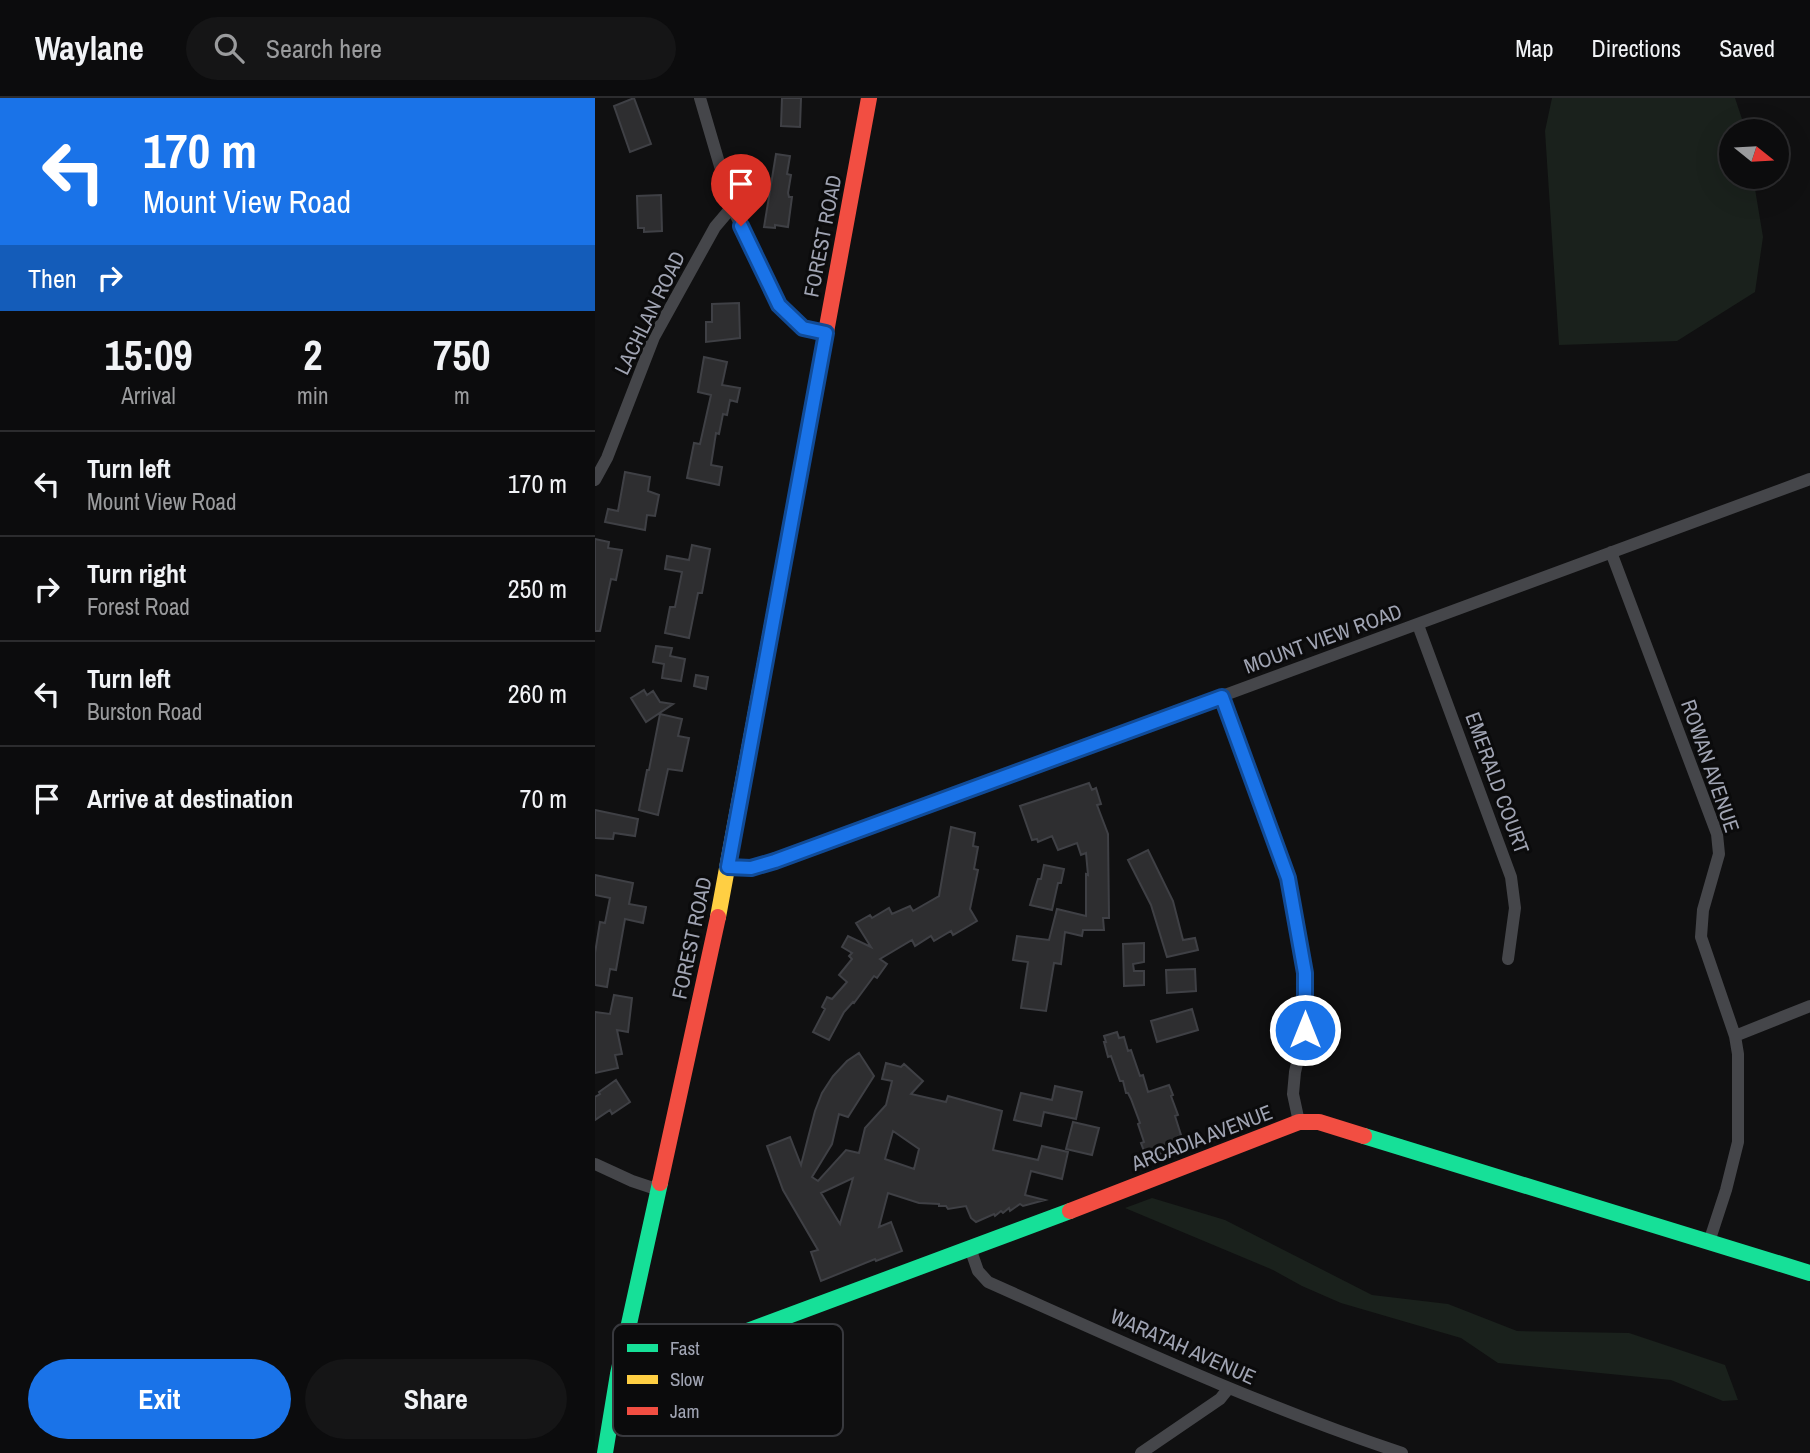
<!DOCTYPE html>
<html lang="en">
<head>
<meta charset="utf-8">
<style>
  body { margin:0; font-family:"Archivo Narrow",sans-serif; background:#151516; color:#f1f3f6; height:100vh; display:flex; flex-direction:column; font-size:26px; white-space:nowrap }
  * { box-sizing:border-box; margin:0 }
  p { font-size:23px; color:#9a9b9d }
  .icon { flex:none; width:38px; height:38px; fill:none; stroke:currentColor; stroke-width:2; stroke-linecap:round; stroke-linejoin:round }
  .map { position:relative; flex:1; overflow:hidden }
  .panel { display:flex; flex-direction:column; background:#0c0c0d; width:595px }
  .panel>* { flex:none }
  .top-card { background:#1a73e8; color:#fff; overflow:hidden }
  .needle { width:46px; rotate:108deg }
  .controls { position:absolute; left:1124px; top:21px; display:grid; gap:14px }
  .controls a { display:grid; place-items:center; width:70px; height:70px; border-radius:50%; background:#0c0c0d; box-shadow:0 7px 28px #0002,0 0 0 2px #2c2c2e; font-size:35px }
  .pin { position:absolute; display:grid; place-items:center; width:60px; height:60px; color:#fff; margin:-72px -30px; border-radius:50% 50% 50% 0; rotate:-45deg; box-shadow:0 0 7px #0007 }
  .pin .icon { rotate:45deg }
  .me { position:absolute; width:77px; margin:-38px; rotate:0deg; stroke-linejoin:round; filter:drop-shadow(0 0 5px #0008) }
  .turn { display:flex; align-items:center; gap:24px; height:147px; padding:0 28px; font-size:32px }
  .turn .icon { width:91px; height:91px; stroke-width:2.5 }
  .turn b { display:block; font-size:49px; line-height:60px }
  .then { display:flex; align-items:center; height:66px; padding:0 28px; background:#0003; gap:14px; font-size:26px }
  .eta { display:flex; justify-content:space-evenly; align-items:center; height:119px; text-align:center }
  .eta b { font-size:42px; font-weight:800; line-height:49px }
  .primary-button { display:flex; gap:14px; margin-top:auto; padding:14px 28px }
  .primary-button a { flex:1; height:80px; border-radius:42px; background:#1a73e8; color:#fff; font-size:28px; font-weight:800; line-height:80px; text-align:center }
  .primary-button a+a { background:#151516; color:#f1f3f6 }
  ul { padding:0; list-style:none }
  li { display:flex; align-items:center; gap:21px; height:105px; padding:0 28px; border-top:2px solid #2c2c2e }
  li div { flex:1 }
  li b { display:block; font-size:26px }
  li em { font-style:normal }
  header { display:flex; align-items:center; gap:42px; box-sizing:border-box; height:98px; padding:0 35px; background:#0c0c0d; border-bottom:2px solid #2c2c2e }
  header strong { font-size:33px }
  nav { display:flex; gap:38px; margin-inline-start:auto; font-size:24px }
  .search { width:490px; height:63px; background:#151516; display:flex; align-items:center; gap:18px; box-sizing:border-box; padding:0 24px; border-radius:38px; color:#9a9b9d; font-size:26px }
  main { display:flex; flex:1; min-height:0 }
  .map>svg:first-child { display:block }
  .green { fill:#1a211c }
  .building { fill:#2e2e30; stroke:#3f4045; stroke-width:2; fill-rule:evenodd }
  .lines { fill:none; stroke-linecap:round; stroke-linejoin:round }
  .street { stroke:#45464a; stroke-width:12 }
  .fast { stroke:#16e098; stroke-width:16 }
  .slow { stroke:#ffcf43; stroke-width:16 }
  .jam { stroke:#f24e42; stroke-width:16 }
  .route-casing { stroke:#114b97; stroke-width:18 }
  .route { stroke:#1a73e8; stroke-width:12 }
  .labels { text-anchor:middle; stroke-width:6; stroke-linejoin:round; paint-order:stroke }
  .street-label { font-size:21px; fill:#a0a4b3; stroke:#0b0b0c }
  .key { fill:#0b0b0c; stroke:#38393e; stroke-width:2 }
  .key-label { font-size:19px; fill:#a0a4b3 }
</style>
</head>
<body>
<header>
<strong>Waylane</strong>
<div class="search"><svg class="icon" aria-label="search" viewBox="0 0 24 24"><circle cx="10" cy="10" r="6"/><path d="M15 15l6 6"/></svg>Search here</div>
<nav><a>Map</a><a>Directions</a><a>Saved</a></nav>
</header>
<main>
<section class="panel">
<div class="top-card">
<div class="turn"><svg class="icon" aria-label="left" viewBox="0 0 24 24"><path d="M17 20v-9H6M10 6l-5 5 5 5"/></svg><div><b>170 m</b>Mount View Road</div></div>
<div class="then">Then<svg class="icon" aria-label="right" viewBox="0 0 24 24"><path d="M7 20v-9h11M14 6l5 5-5 5"/></svg></div>
</div>
<div class="eta">
<div><b>15:09</b><p>Arrival</p></div>
<div><b>2</b><p>min</p></div>
<div><b>750</b><p>m</p></div>
</div>
<ul>
<li><svg class="icon" aria-label="left" viewBox="0 0 24 24"><path d="M17 20v-9H6M10 6l-5 5 5 5"/></svg><div><b>Turn left</b><p>Mount View Road</p></div><em>170 m</em></li>
<li><svg class="icon" aria-label="right" viewBox="0 0 24 24"><path d="M7 20v-9h11M14 6l5 5-5 5"/></svg><div><b>Turn right</b><p>Forest Road</p></div><em>250 m</em></li>
<li><svg class="icon" aria-label="left" viewBox="0 0 24 24"><path d="M17 20v-9H6M10 6l-5 5 5 5"/></svg><div><b>Turn left</b><p>Burston Road</p></div><em>260 m</em></li>
<li><svg class="icon" aria-label="arrive" viewBox="0 0 24 24"><path d="M6 21V4h12l-3 4 3 4H6"/></svg><div><b>Arrive at destination</b></div><em>70 m</em></li>
</ul>
<div class="primary-button"><a>Exit</a><a>Share</a></div>
</section>
<div class="map">
<svg width="1215" height="1355" viewBox="0 0 1215 1355">
  <rect width="100%" height="100%" fill="#101011"/>
  <path class="green" d="M957,0H1140L1151,33H1136V79H1158L1168,139L1160,194L1082,243L964,247L950,33Z
    M557,1100L630,1122L777,1197L853,1206L922,1233L1034,1235L1130,1267L1143,1302L1128,1303L1076,1282L903,1265L866,1240L746,1205L707,1188L678,1172L530,1110Z"/>
  <path class="building" d="M39,0L56,46L35,54L19,8Z
    M187,0H206L205,29L186,28Z
    M181,56L195,58L192,76L196,77L193,95L194,99H197L193,129L180,127V130L169,129Z
    M66,97L67,133L49,134V130H43L42,98Z
    M144,205L145,240L111,244V224H117V206Z
    M109,259L132,264L127,287L145,290L142,304L135,302L132,317L128,316L124,336L121,335L116,367L127,369L124,387L92,380L99,345L105,346L116,297L103,294Z
    M30,374L55,379L53,393L64,397L60,418L52,417L50,432L10,424L13,411L23,413Z
    M0,441L14,444L13,450L27,452L21,482L16,481L5,533H0Z
    M97,447L115,451L107,495H103L94,540L70,535L75,509H80L87,474L70,471L72,458L94,462Z
    M61,548L77,550L75,558L90,561L86,583L67,580L69,566L58,564Z
    M101,577L113,579L111,591L99,588Z
    M49,592L52,597L58,593L65,604L78,606L51,624L36,600Z
    M65,616L87,621L83,638L94,640L87,673L73,671L63,717L44,712L52,672H54Z
    M494,685L497,692L501,690L506,706L502,707L513,736L514,820H508L509,832H488L487,838L470,834L466,866L459,865L451,913L426,910L433,864L418,862L422,838L454,842L462,811L491,818V776L493,777L491,755L486,757L482,745L463,752L457,738L443,744L442,741L437,742L425,708Z
    M0,712L43,721L40,738L19,735L18,741L0,740Z
    M356,729L380,735L378,748L383,749L379,771L383,772L375,811L382,823L358,837L356,833L339,843L336,838L320,848L317,842L285,861L292,866L282,880L279,878L259,905L258,904L249,914L234,942L218,934L230,911L227,909L232,899L237,901L252,884L244,877L257,861L254,858L257,855L247,849L253,838L276,849L261,825L275,817L277,820L294,810L297,816L315,808L318,813L344,798Z
    M553,752L578,803L588,842L600,840L603,852L572,859L556,807L533,762Z
    M449,767L469,771L466,785H463L457,812L435,807L443,781H446Z
    M0,777L38,785L34,806L51,809L48,825L30,821L21,872L15,871L12,889L0,887V855L5,824L10,825L15,800L0,797Z
    M549,845V864L538,866L539,873H549V887L529,888L528,846Z
    M600,871L601,893L572,895L571,872Z
    M19,897L37,900L33,934L22,932L27,956L20,957L23,970L0,975V914L15,916Z
    M597,911L603,932L562,944L556,923Z
    M522,934L524,940L529,939L533,953L536,952L545,978L548,977L553,994L574,987L578,997L576,998L583,1017L580,1018L586,1037L582,1039L583,1044L565,1051L567,1055L552,1061L546,1045L549,1044L543,1026L545,1025L536,1001L533,995H531L528,983H525L516,958L513,959L509,944H511L509,938Z
    M264,955L279,978L253,1019L244,1016L237,1046L217,1079L223,1083L251,1052L264,1055L270,1030L291,1007L297,983L287,981L291,965L306,969L309,966L328,983L316,996L351,1004L353,998L407,1013L398,1052L443,1062L447,1048L473,1054L467,1081L436,1073L430,1097L450,1102L428,1108L425,1106L415,1113L414,1110L408,1115L406,1113L400,1118L399,1116L381,1124L376,1120L371,1108L353,1111L351,1108H344V1106L324,1105L293,1095L284,1129L296,1124L307,1153L281,1163L280,1161L226,1183L216,1154L223,1152L188,1092L172,1048L195,1039L206,1067L220,1013L227,995L238,978L252,963ZM298,1033L324,1051L319,1071L290,1061ZM258,1080L245,1126L226,1095Z
    M21,982L35,1004L17,1016L15,1012L0,1022V999L5,996L4,994Z
    M460,988L487,994L481,1021L449,1014L446,1028L419,1022L426,995L457,1002Z
    M478,1024L504,1030L497,1057L471,1051Z"/>
  <g class="lines">
    <path class="street" d="M105,0L137,109L179,199L190,215L199,224L214,232L231,235
      M0,382L12,360L59,239L120,129L137,109
      M1016,454L1122,736L1124,756L1108,812L1106,839L1140,938L1143,956V1044L1131,1092L1114,1144
      M823,527L916,779L920,810L913,861
      M627,599L693,780L710,875V932L700,974L698,996L704,1024
      M133,769L156,770L180,763L1215,381
      M1140,938L1215,908
      M0,1066L37,1083L64,1092
      M375,1150L383,1173L393,1184C530,1245 665,1308 807,1355
      M546,1355L625,1301L633,1291"/>
    <path class="fast" d="M769,1038L1215,1175
      M23,1276L45,1273L475,1113
      M10,1355L23,1276L65,1085"/>
    <path class="slow" d="M123,819L193,441"/>
    <path class="jam" d="M193,441L274,0
      M65,1085L123,819
      M475,1113L704,1024H724L769,1038"/>
  </g>
  <g class="lines">
    <defs>
      <path id="route" d="M146,128L184,207L208,230L231,235L133,769L156,770L180,763L627,599L693,780L710,875V932"/>
    </defs>
    <use href="#route" class="route-casing"/>
    <use href="#route" class="route"/>
  </g>
  <g class="labels">
    <g class="street-label">
      <text transform="translate(228 138) rotate(-79)" y="7">FOREST ROAD</text>
      <text transform="translate(55 215) rotate(-64)" y="7">LACHLAN ROAD</text>
      <text transform="translate(728 541) rotate(-20)" y="7">MOUNT VIEW ROAD</text>
      <text transform="translate(1115 668) rotate(71)" y="7">ROWAN AVENUE</text>
      <text transform="translate(902 685) rotate(70)" y="7">EMERALD COURT</text>
      <text transform="translate(97 840) rotate(-78)" y="7">FOREST ROAD</text>
      <text transform="translate(607 1040) rotate(-21)" y="7">ARCADIA AVENUE</text>
      <text transform="translate(588 1249) rotate(24)" y="7">WARATAH AVENUE</text>
    </g>
  </g>
  <rect x="18" y="1226" width="230" height="112" rx="10" class="key"/>
  <rect x="32" y="1246" width="31" height="8" fill="#16e098"/>
  <rect x="32" y="1277" width="31" height="9" fill="#ffcf43"/>
  <rect x="32" y="1309" width="31" height="8" fill="#f24e42"/>
  <g class="key-label">
    <text x="75" y="1257">Fast</text>
    <text x="75" y="1288">Slow</text>
    <text x="75" y="1320">Jam</text>
  </g>
</svg>
<div class="controls">
<a><svg class="needle" viewBox="-14 -14 28 28"><path d="M0-13l5 13h-10z" fill="#e53935"/><path d="M0 13l5-13h-10z" fill="#9a9b9d"/></svg></a>
</div>
<div class="pin" style="left:146px;top:128px;background:#d93025"><svg class="icon" aria-label="arrive" viewBox="0 0 24 24"><path d="M6 21V4h12l-3 4 3 4H6"/></svg></div>
<svg class="me" style="left:710px;top:932px" viewBox="-20 -20 40 40"><circle r="17" fill="#1a73e8" stroke="#fff" stroke-width="3"/><path d="M0-11L8 9 0 5-8 9z" fill="#fff"/></svg>
</div>
</main>
</body>
</html>
